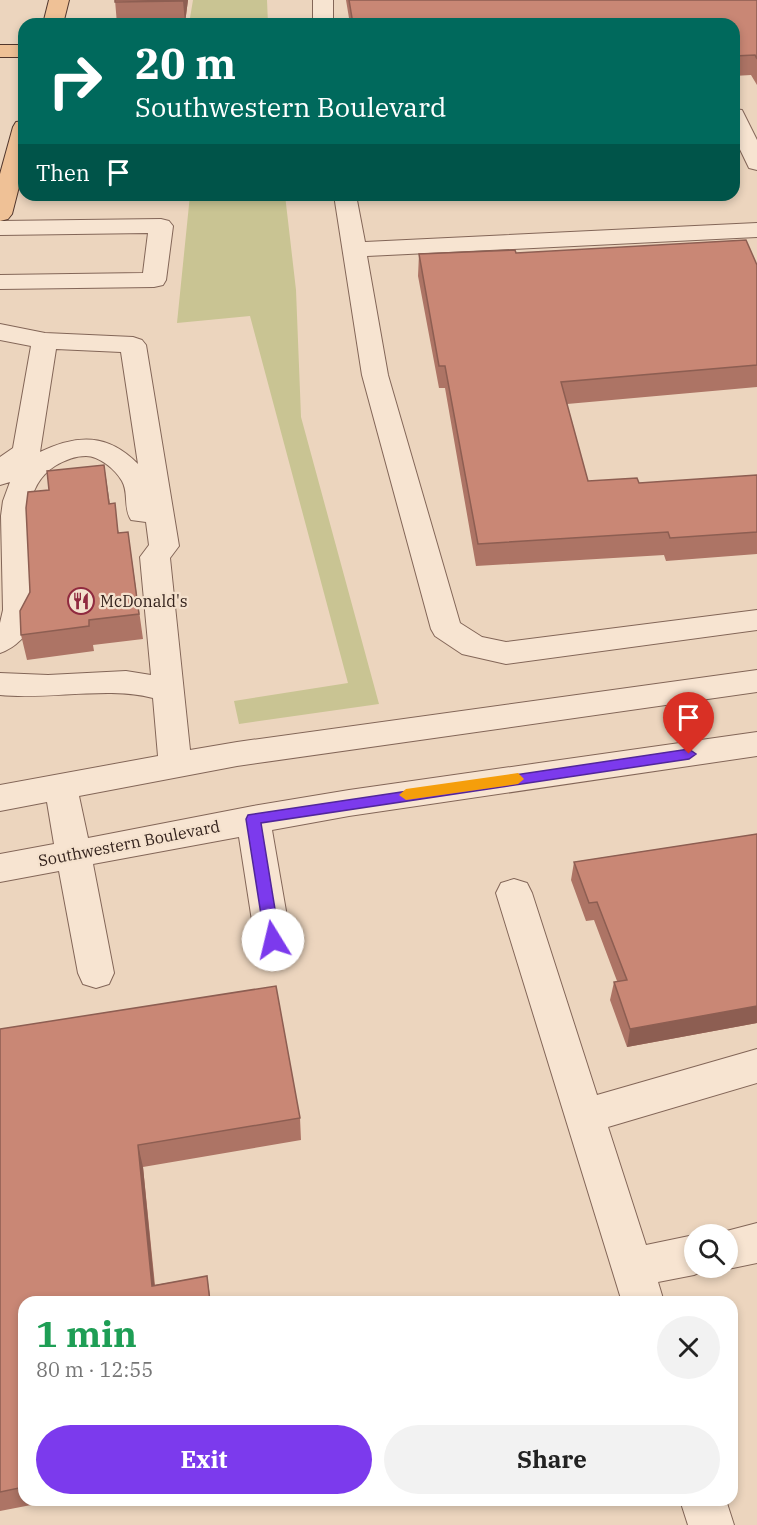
<!DOCTYPE html>
<html lang="en">
<head>
<meta charset="utf-8">
<style>
  body { margin:0; font-family:"IBM Plex Serif",serif; background:#f2f2f2; color:#222; height:100vh; display:flex; flex-direction:column; font-size:22px; white-space:nowrap }
  * { box-sizing:border-box; margin:0 }
  p { font-size:20px; color:#767676 }
  .icon { flex:none; width:33px; height:33px; fill:none; stroke:currentColor; stroke-width:2; stroke-linecap:round; stroke-linejoin:round }
  .map { position:relative; flex:1; overflow:hidden }
  .panel { position:absolute; left:18px; top:1296px; width:720px; height:210px; display:flex; flex-direction:column; background:#fff; border-radius:18px; box-shadow:0 3px 9px #0003 }
  .panel>* { flex:none }
  .top-card { position:absolute; left:18px; top:18px; width:722px; height:183px; border-radius:18px; box-shadow:0 3px 9px #0003; background:#00695c; color:#fff; overflow:hidden }
  .fabs { position:absolute; left:684px; top:1224px; display:grid; gap:12px }
  .fabs a { display:grid; place-items:center; width:54px; height:54px; border-radius:50%; background:#fff; box-shadow:0 3px 9px #0003; font-size:30px }
  .pin { position:absolute; display:grid; place-items:center; width:51px; height:51px; color:#fff; margin:-62px -26px; border-radius:50% 50% 50% 0; rotate:-45deg; box-shadow:0 0 6px #0007 }
  .pin .icon { rotate:45deg }
  .me { position:absolute; width:66px; margin:-33px; rotate:351deg; stroke-linejoin:round; filter:drop-shadow(0 0 4px #0008) }
  .turn { display:flex; align-items:center; gap:21px; height:126px; padding:0 18px; font-size:27px }
  .turn .icon { width:78px; height:78px; stroke-width:2.5 }
  .turn b { display:block; font-size:42px; line-height:51px }
  .then { display:flex; align-items:center; height:57px; padding:0 18px; background:#0003; gap:12px; font-size:22px }
  .round { display:grid; place-items:center; flex:none; width:63px; height:63px; border-radius:32px; background:#f2f2f2 }
  .overview { display:flex; align-items:center; justify-content:space-between; height:102px; padding:0 18px }
  h1 { font-size:36px; font-weight:800; line-height:45px; color:#1e9e55 }
  .action { display:flex; gap:12px; margin-top:auto; padding:12px 18px }
  .action a { flex:1; height:69px; border-radius:36px; background:#7c3aed; color:#fff; font-size:24px; font-weight:800; line-height:69px; text-align:center }
  .action a+a { background:#f2f2f2; color:#222 }
  .map>svg:first-child { display:block }
  .green { fill:#c9c493 }
  .lines { fill:none; stroke-linecap:round; stroke-linejoin:round }
  .minor-casing { stroke:#836658; stroke-width:2 }
  .major-casing { stroke:#51362c; stroke-width:2 }
  .minor { fill:#f7e4d1; fill-rule:evenodd }
  .major { fill:#efc196; fill-rule:evenodd }
  .wall { fill:#ad7465 }
  .shaded-wall { fill:#8d5e52 }
  .building { fill:#c98775; stroke:#8d5e52; stroke-width:1.5 }
  .route { fill:#7c3aed; stroke:#51269a; stroke-width:1.5 }
  .slow { fill:#f59e0b }
  .labels { text-anchor:middle; stroke-width:4.5; stroke-linejoin:round; paint-order:stroke }
  .poi-label { font-size:16px; fill:#33221c; stroke:#f4e1cd; text-anchor:start }
  .street-label { font-size:16px; fill:#33221c; stroke:#f4e1cd }
</style>
</head>
<body>
<div class="map">
<svg width="757" height="1525" viewBox="0 0 757 1525">
  <rect width="100%" height="100%" fill="#ecd5be"/>
  <path class="green" d="M193,0H267L268,24H189Z
    M190,195H285L296,290L301,417L379,704L239,724L234,701L348,683L250,316L177,323Z"/>
  <g class="lines">
    <defs>
      <path id="minor" d="M313,0H333V24H313Z
        M734,109L742,110L757,140V170L749,168L734,137Z
        M334,195H356L365,242L757,223V237L367,256L388,375L460,623L482,637L506,642L757,610V630L506,664L462,654L435,636L431,629L362,375Z
        M161,219L169,221L173,226L166,280L163,285L154,287L0,289V275L143,273L148,233L0,235V221Z
        M0,324L45,333L133,337L142,340L146,345L179,546L170,558L190,750L237,742L757,670V692L237,766L79,796L88,838L253,806L349,790L757,732V756L349,816L272,830L291,940L286,950L273,955L260,950L255,940L239,837L93,864L114,973L109,984L96,988L83,984L78,973L59,871L0,882V854L54,844L47,802L0,811V785L158,756L153,698C108,686 49,700 0,695V673L48,675L126,671L151,675L140,557L149,545L146,522L131,520C123,508 129,493 122,481C115,469 99,456 86,456C75,456 65,460 55,466C16,490 29,551 32,590C32,599 35,609 33,618C30,634 15,648 0,653V623L3,610L1,516L3,501L10,482L0,485V457L13,448L31,346L0,340ZM56,349L121,352L138,464C108,433 77,434 40,452Z
        M514,879L527,883L532,893L597,1095L757,1049V1083L608,1127L646,1245L694,1235V1268H709L694,1275L658,1282L664,1302H622L496,893L501,883Z
        M757,1223V1263L728,1269L725,1268H728V1234H715Z
        M680,1500H726L734,1525H688Z"/>
      <path id="major" d="M49,0H69L63,24H43Z
        M0,45H24V57H0Z
        M24,121V167L12,214L8,219L0,221V174L13,127L16,122Z"/>
    </defs>
    <use href="#minor" class="minor-casing"/>
    <use href="#major" class="major-casing"/>
    <use href="#minor" class="minor"/>
    <use href="#major" class="major"/>
  </g>
  <path class="wall" d="M115,0H188L185,23L117,24Z
    M346,0H757V85L751,75L734,76V24H350Z
    M76,195H163L162,198H77Z
    M516,253L757,265V387L567,404L588,481L639,483L757,475V554L666,561L664,555L476,566L445,388H439L418,276L419,254Z
    M104,465L110,504L119,533L128,532L143,639L93,645L94,651L27,660L21,635L49,490Z
    M757,834V1023L627,1047L610,1000L614,982L617,981L594,920L586,921L571,880L574,862Z
    M0,1029L300,1118L301,1140L143,1167L155,1285L207,1276L211,1302H24V1500H57L0,1511Z"/>
  <path class="shaded-wall" d="M183,0H188L185,23L183,1Z
    M757,1006V1023L627,1047L630,1029Z
    M138,1145L143,1167L156,1302L152,1286Z"/>
  <path class="building" d="M115,0H183V1L115,2Z
    M349,0H757V59L755,55L734,56V24H353Z
    M746,240L757,265V365L561,382L588,481L637,478L639,483L757,475V532L670,538L668,532L478,544L445,366H439L419,254L515,250L516,253Z
    M104,465L109,504L115,503L118,533L128,532L139,614L89,620V626L21,635L20,611L30,592L26,508L28,492L49,490L47,471Z
    M757,834V1006L630,1029L614,982L627,980L597,902L589,903L574,862Z
    M276,986L300,1118L138,1145L152,1286L207,1276L210,1302H24V1487L0,1492V1029Z"/>
  <path class="route" d="M689,749L696,754L689,759L261,823L280,940L278,945H267L265,940L246,819L248,815Z"/>
  <path class="slow" d="M518,773L524,779L518,784L406,800L399,795L406,789Z"/>
  <defs>
    <symbol id="restaurant-ring" viewBox="-11 -11 22 22"><circle r="9.5" fill="#f4e1cd" stroke="#902a3f" stroke-width="1.5"/><path d="M-5-6h1v4h1v-4h1v4h1v-4h1v5L-1.5 .5V6h-2V.5L-5-1ZM5-6V6H3V1.5H1.5Q1.5-4 5-6Z" fill="#902a3f"/></symbol>
  </defs>
  <g fill-rule="evenodd">
    <use href="#restaurant-ring" x="66" y="586" width="30" height="30"/>
  </g>
  <g class="labels">
    <g class="poi-label">
      <text x="100" y="607">McDonald's</text>
    </g>
    <g class="street-label">
      <text transform="translate(129 843) rotate(-11)" y="6">Southwestern Boulevard</text>
    </g>
  </g>
</svg>
<div class="fabs">
<a><svg class="icon" aria-label="search" viewBox="0 0 24 24"><circle cx="10" cy="10" r="6"/><path d="M15 15l6 6"/></svg></a>
</div>
<div class="pin" style="left:689px;top:754px;background:#d93025"><svg class="icon" aria-label="arrive" viewBox="0 0 24 24"><path d="M6 21V4h12l-3 4 3 4H6"/></svg></div>
<svg class="me" style="left:273px;top:940px" viewBox="-20 -20 40 40"><circle r="19" fill="#fff"/><path d="M0-13L10 11 0 6-10 11z" fill="#7c3aed"/></svg>
<div class="top-card">
<div class="turn"><svg class="icon" aria-label="right" viewBox="0 0 24 24"><path d="M7 20v-9h11M14 6l5 5-5 5"/></svg><div><b>20 m</b>Southwestern Boulevard</div></div>
<div class="then">Then<svg class="icon" aria-label="arrive" viewBox="0 0 24 24"><path d="M6 21V4h12l-3 4 3 4H6"/></svg></div>
</div>
<section class="panel">
<div class="overview"><div><h1>1 min</h1><p>80 m · 12:55</p></div><a class="round"><svg class="icon" aria-label="close" viewBox="0 0 24 24"><path d="M6 6l12 12M18 6L6 18"/></svg></a></div>
<div class="action"><a>Exit</a><a>Share</a></div>
</section>
</div>
</body>
</html>
